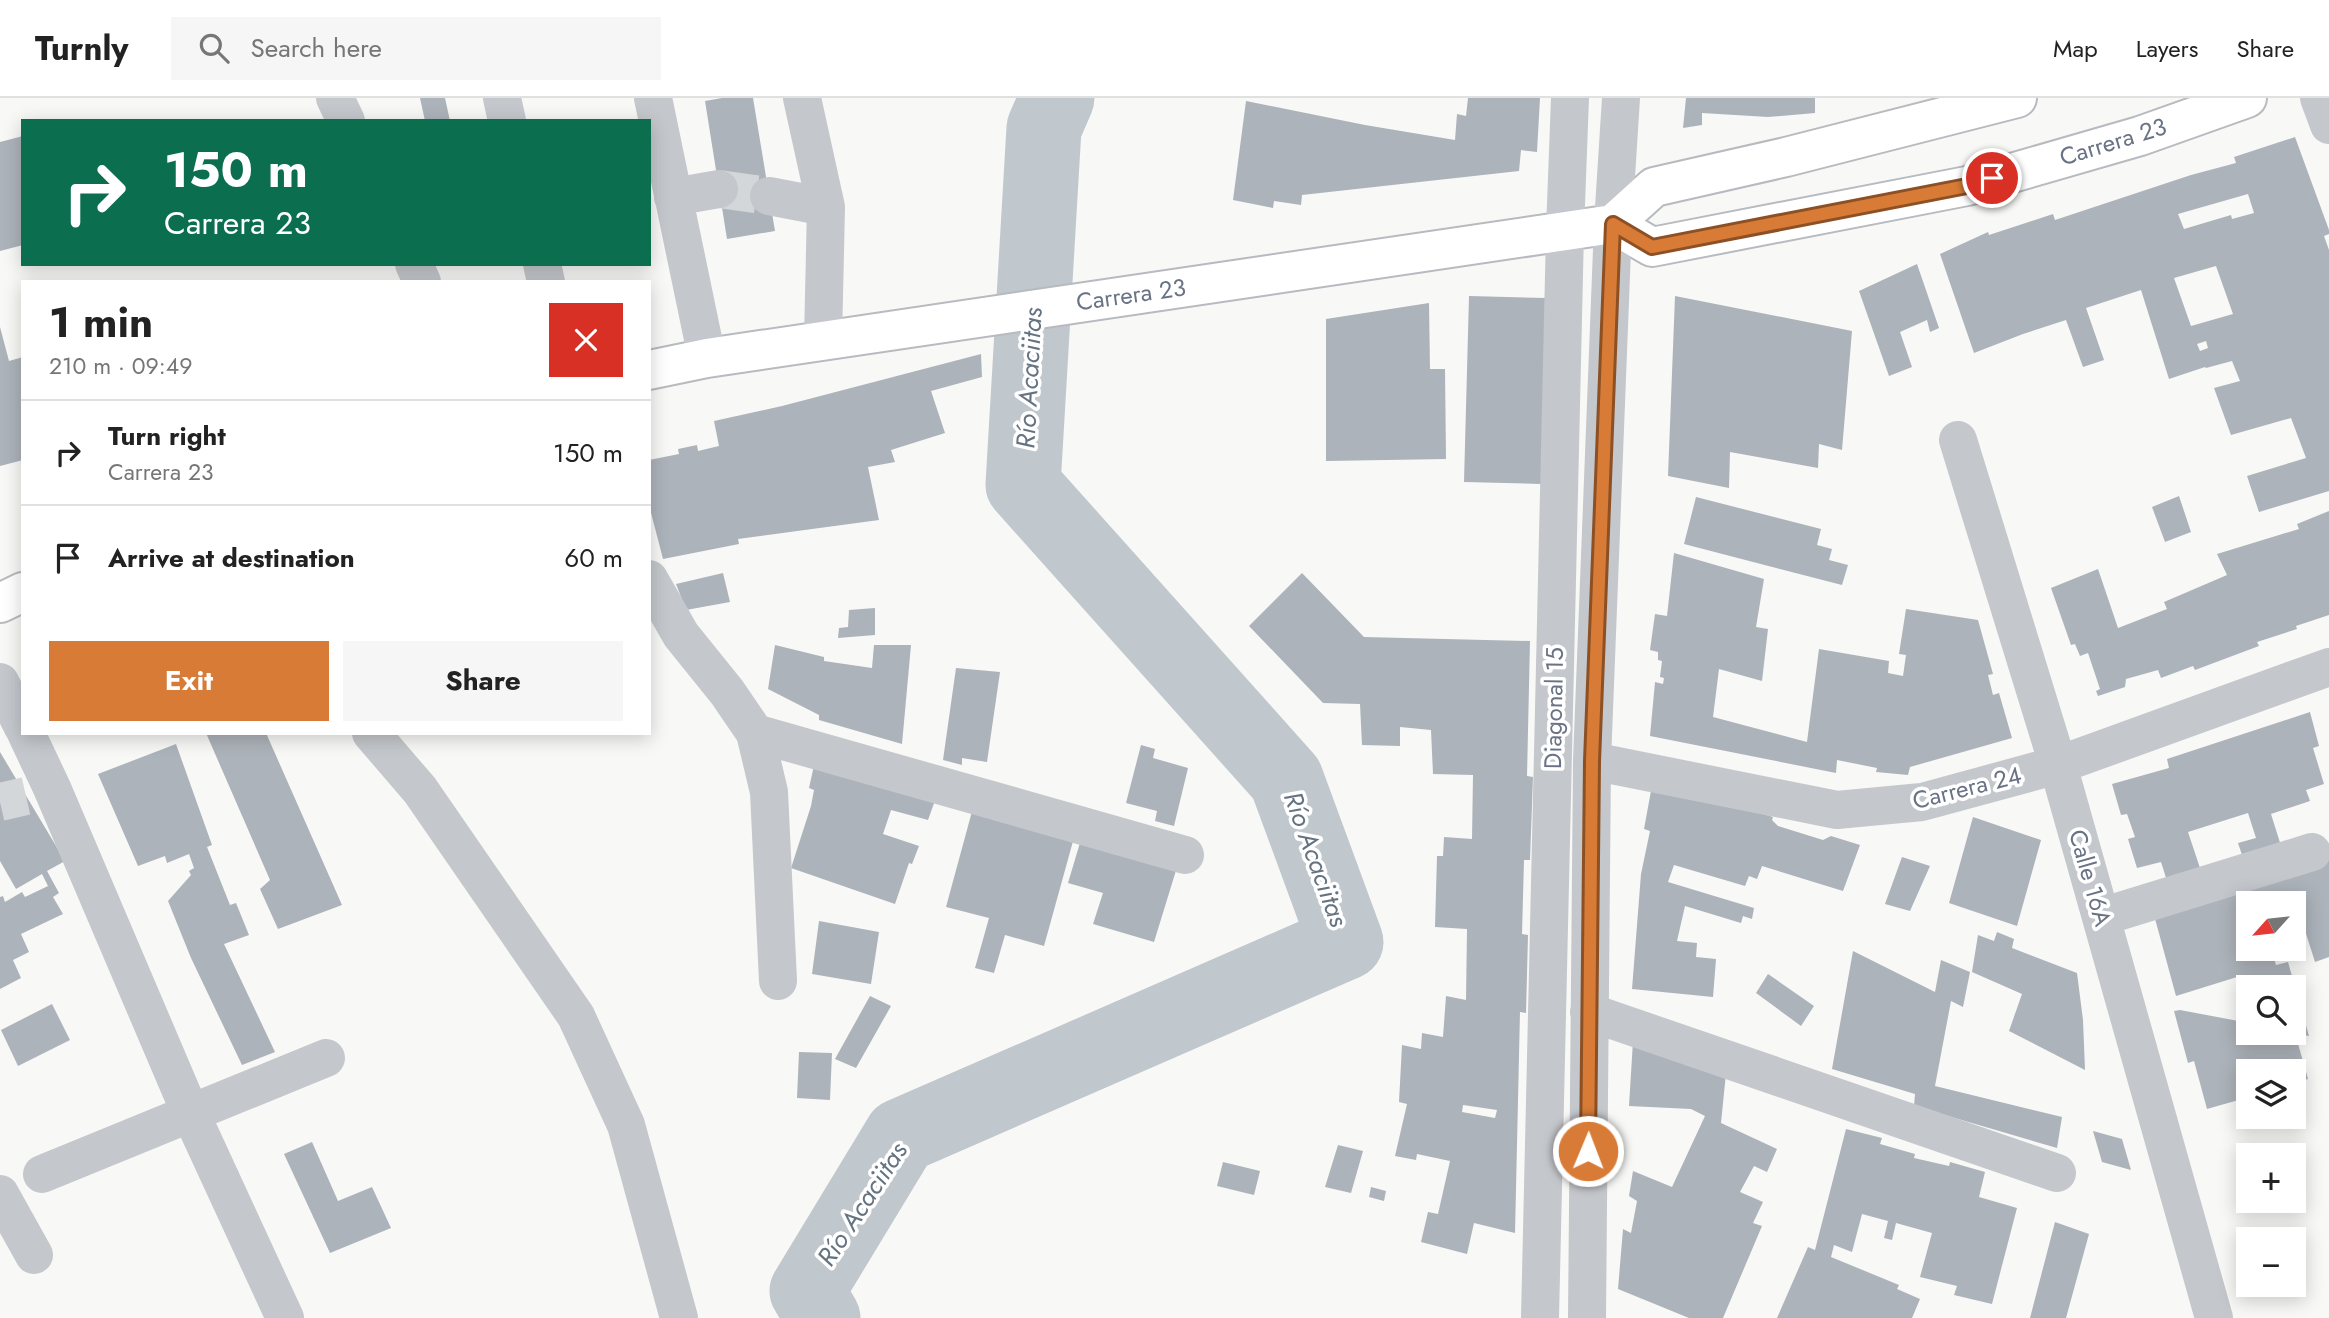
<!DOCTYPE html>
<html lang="en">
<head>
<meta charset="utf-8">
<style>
  body { margin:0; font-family:Jost,sans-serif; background:#f6f6f6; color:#222; height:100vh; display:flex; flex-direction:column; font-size:26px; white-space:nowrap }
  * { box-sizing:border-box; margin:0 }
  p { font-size:23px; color:#767676 }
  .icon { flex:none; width:38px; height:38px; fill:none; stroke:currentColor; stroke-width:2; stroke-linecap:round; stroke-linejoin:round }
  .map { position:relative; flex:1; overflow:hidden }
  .panel { position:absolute; left:21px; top:182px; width:630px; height:455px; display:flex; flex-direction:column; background:#fff; border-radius:0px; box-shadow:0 4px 18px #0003 }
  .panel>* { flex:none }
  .guide { position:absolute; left:21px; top:21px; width:630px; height:147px; border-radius:0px; box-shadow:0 4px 18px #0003; background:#0b6e4f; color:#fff; overflow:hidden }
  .needle { width:46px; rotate:243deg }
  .tools { position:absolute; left:2236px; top:793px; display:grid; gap:14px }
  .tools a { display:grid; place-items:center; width:70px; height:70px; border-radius:0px; background:#fff; box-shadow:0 4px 18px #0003; font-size:35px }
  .pin { position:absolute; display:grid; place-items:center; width:60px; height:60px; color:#fff; margin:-30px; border:4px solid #fff; border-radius:50%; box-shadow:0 2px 7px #0007 }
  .me { position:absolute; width:77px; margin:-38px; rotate:1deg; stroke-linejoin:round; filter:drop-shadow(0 0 5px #0008) }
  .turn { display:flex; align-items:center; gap:24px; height:147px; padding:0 28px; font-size:32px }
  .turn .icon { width:91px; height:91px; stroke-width:2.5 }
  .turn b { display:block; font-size:49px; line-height:60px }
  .round { display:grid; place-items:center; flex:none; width:74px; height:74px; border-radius:0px; background:#f6f6f6 }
  .headline { display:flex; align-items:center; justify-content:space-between; height:119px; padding:0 28px }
  h1 { font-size:42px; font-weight:700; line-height:52px }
  .button { display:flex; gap:14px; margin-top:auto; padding:14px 28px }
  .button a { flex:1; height:80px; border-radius:0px; background:#d77b37; color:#fff; font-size:28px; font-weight:700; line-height:80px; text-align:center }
  .button a+a { background:#f6f6f6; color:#222 }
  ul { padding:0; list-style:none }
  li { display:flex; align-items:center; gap:21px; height:105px; padding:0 28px; border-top:2px solid #e0e0e0 }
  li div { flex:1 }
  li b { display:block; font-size:26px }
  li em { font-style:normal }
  header { display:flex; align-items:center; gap:42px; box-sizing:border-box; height:98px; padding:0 35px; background:#fff; border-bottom:2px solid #e0e0e0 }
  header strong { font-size:33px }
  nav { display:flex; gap:38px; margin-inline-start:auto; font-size:24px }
  .search { width:490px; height:63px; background:#f6f6f6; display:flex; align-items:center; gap:18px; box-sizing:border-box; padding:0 24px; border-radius:0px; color:#767676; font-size:26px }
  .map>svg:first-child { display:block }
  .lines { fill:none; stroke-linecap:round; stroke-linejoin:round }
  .river { stroke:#c0c7cd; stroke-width:75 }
  .building { fill:#adb3ba; fill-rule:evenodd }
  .minor-tunnel { stroke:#d4d7da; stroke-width:38; stroke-dasharray:38 19; stroke-linecap:butt }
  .major-casing { stroke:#b7babf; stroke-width:42 }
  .minor { stroke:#c4c7cb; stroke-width:38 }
  .major { stroke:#fff; stroke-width:38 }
  .route-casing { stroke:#8c5024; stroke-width:18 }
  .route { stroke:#d77b37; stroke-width:12 }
  .labels { text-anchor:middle; stroke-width:7; stroke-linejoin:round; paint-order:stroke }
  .street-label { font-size:24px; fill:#697385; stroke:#fff }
  .water-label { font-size:26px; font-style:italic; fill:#657380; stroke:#fff }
</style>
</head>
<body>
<header>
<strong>Turnly</strong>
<div class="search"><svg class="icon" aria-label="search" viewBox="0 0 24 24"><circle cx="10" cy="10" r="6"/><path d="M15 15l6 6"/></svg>Search here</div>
<nav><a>Map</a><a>Layers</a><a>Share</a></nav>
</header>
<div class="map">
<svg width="2329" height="1220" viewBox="0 0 2329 1220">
  <rect width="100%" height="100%" fill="#f8f8f6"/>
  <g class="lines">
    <path class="river" d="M823,1220L807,1193L901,1038L1346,844L1286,681L1023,387L1044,30L1057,0"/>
  </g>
  <path class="building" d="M420,0H445L450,23H425Z
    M722,0H753L775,133L727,141L705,3Z
    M1468,0H1540L1537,54L1521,52L1519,73L1302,97L1301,107L1274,103L1273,110L1233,102L1246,3L1365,27L1455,42L1457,16L1466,18Z
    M1686,0H1815V15L1768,19L1702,15V27L1683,30Z
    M23,38V147L0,153V44Z
    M2295,39L2329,132V136L2324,138L2329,152V393L2259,414L2247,378L2306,360L2291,320L2231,337L2214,290L2240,283L2232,263L2206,270L2205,269L2169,281L2141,192L2086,210L2104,262L2083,269L2066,222L2023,236L1974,255L1940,156L1988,134L1989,137L2053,116L2055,122L2191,77L2236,65L2234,59ZM2248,96L2254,115L2232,121L2231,117L2184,131L2178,116ZM2216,168L2233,216L2191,228L2174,180ZM2206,243L2208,250L2200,253L2197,246Z
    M1917,166L1939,230L1930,234L1927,222L1900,234L1912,269L1889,278L1859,193Z
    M1469,198L1546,200L1541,386L1464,384Z
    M1675,198L1852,233L1842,352L1819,346L1818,370L1730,354L1729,390L1668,378Z
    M1429,205L1430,271H1445L1446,361L1326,363V221Z
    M0,229L9,263L23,259V362L0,368Z
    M981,256L982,279L931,293L945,335L891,352L895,364L868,369L879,422L738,441L739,446L663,461L649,407V362L679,356L678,351L697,347L698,353L719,348L714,323L782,308Z
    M2179,398L2191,434L2165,444L2152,409Z
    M1696,399L1821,431L1817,447L1832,451L1829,462L1848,467L1842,487L1684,446Z
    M2329,413V517L2296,528L2297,531L2257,544L2259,548L2195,572L2193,568L2161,580L2158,572L2126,581L2125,589L2098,598L2096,593L2100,591L2088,555L2080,558L2075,546L2071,547L2051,490L2098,471L2118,530L2167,511L2164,504L2227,477L2217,456L2299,431L2297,426Z
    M1674,455L1764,481L1756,529L1768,531L1762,583L1719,571L1713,619L1807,644L1819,551L1889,563L1888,575L1903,578L1906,557L1899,556L1906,511L1978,522L1993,576L1988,577L1993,597L1999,595L2012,640L1910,669L1908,677L1876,674L1877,670L1837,662L1836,675L1650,638L1655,584L1663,586L1664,580L1660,579L1662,563L1658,562V554L1650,552L1655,516L1667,518Z
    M723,475L730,504L686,512L676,486Z
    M1302,475L1364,539L1530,543L1527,678L1533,679L1530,762H1524L1522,836L1528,837L1526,915L1520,914L1515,1135L1474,1125L1467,1156L1421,1144L1428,1114L1438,1116L1450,1063L1417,1056L1416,1062L1395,1058L1407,1006L1399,1004L1402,947L1421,951L1422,935L1443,939L1446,898L1466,902L1467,831L1435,829L1437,758H1443L1444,739L1472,741L1473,677L1433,676L1431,632L1400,629V648L1362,647L1360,606L1323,605L1249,528ZM1463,1007L1497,1012L1495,1020L1462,1014Z
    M875,510V537L838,540L839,530L848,529L849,512Z
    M775,547L824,559V563L872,570L874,547H911L902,646L819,622V617L768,591Z
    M956,570L1000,574L987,664L962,660V667L943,662Z
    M2310,614L2319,648L2313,650L2324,686L2306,692L2310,703L2271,716L2282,751L2244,763L2238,745L2256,740L2248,715L2188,734L2202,776L2168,786L2161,764L2137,770L2128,741L2135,739L2127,716L2121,717L2112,686L2169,670L2167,661Z
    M206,635H266L342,807L278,831L260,791L270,782Z
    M176,646L212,747L207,749L230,807L236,805L249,837L224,846L275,954L242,967L191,860L168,803L191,777L189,773L194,770L189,756L167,765L165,758L138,768L98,676Z
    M1141,647L1155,651L1153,660L1188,670L1174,728L1155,723L1157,713L1126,705Z
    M0,654L65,763L47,773L59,795L53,799L63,816L21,836L29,854L13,862L21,880L0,891V799L3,798L5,804L22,794L25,799L48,788L42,776L16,791L0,763Z
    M815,663L938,694L928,722L891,712L883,736L919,748L912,766L909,765L895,806L791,770L811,708L814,692L809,690Z
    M1653,682L1773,719L1772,722L1778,728L1823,742L1831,738L1860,747L1843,793L1762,768L1757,781L1749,778L1745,788L1674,767L1668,784L1754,810L1752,821L1743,818L1741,825L1685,808L1677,843L1697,845L1696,859L1716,861L1713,899L1632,891L1641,776L1650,733L1644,731Z
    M974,706L1075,736L1044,848L1005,837L994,875L975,870L989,820L946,809Z
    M1973,719L2041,742L2017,828L1949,805Z
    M1082,738L1178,766L1154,844L1093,826L1103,795L1068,785Z
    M2329,758V859L2315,864L2302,823L2294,825V805H2271L2270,803L2249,805V850H2271L2276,867L2288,864L2309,938L2294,935V889H2249L2248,921L2237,879L2176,898L2154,817Z
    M1902,759L1930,768L1910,813L1885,806Z
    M819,823L879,834L871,886L812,876Z
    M1997,834L2014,841L2012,850L2077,875L2083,922L2085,972L2009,933L2022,896L1972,874L1978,837L1994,843Z
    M1853,853L1935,894L1941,862L1970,874L1963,909L1951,903L1935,988L2062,1019L2057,1050L1914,1008L1915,996L1832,971Z
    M1768,876L1814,908L1801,928L1756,895Z
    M870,898L891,908L856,970L835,961Z
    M52,906L70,942L18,968L1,932Z
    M2180,912L2249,925V934H2270L2272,941L2295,935L2308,981L2294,985V973H2249V999L2207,1011L2194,963L2188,965L2174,913Z
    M1633,943L1726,975L1721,1025L1777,1051L1767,1074L1754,1068L1740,1094L1763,1104L1753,1125L1762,1128L1723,1220H1689L1618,1191L1623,1131L1631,1135L1637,1103L1629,1098L1633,1073L1672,1089L1705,1018L1691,1011L1629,1008Z
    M799,954L832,955L830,1002L797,1000Z
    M1846,1031L1882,1040L1880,1046L1915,1056L1914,1060L1949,1068L1950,1064L1985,1074L1979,1099L2017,1110L1992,1206L1954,1197L1957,1188L1920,1179L1932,1135L1896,1125L1892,1142L1884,1140L1888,1123L1862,1116L1852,1154L1834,1147L1831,1159L1899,1187L1897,1191L1920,1201L1912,1220H1777L1808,1149L1815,1152Z
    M2093,1033L2122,1041L2131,1072L2102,1064Z
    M312,1044L338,1103L372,1089L391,1130L330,1155L284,1056Z
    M1338,1047L1363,1053L1351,1095L1325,1089Z
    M1223,1064L1260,1073L1254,1097L1217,1088Z
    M1371,1089L1386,1093L1384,1103L1369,1099Z
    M2055,1124L2089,1136L2066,1220H2030Z"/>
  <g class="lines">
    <path class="minor-tunnel" d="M719,91L769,98
      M0,704L26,698"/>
    <defs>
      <path id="major" d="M1613,126L1652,149L1967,88L2140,38L2247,0
        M649,272L707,260L1613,126L1654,89L1786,59L2017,0
        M0,505L23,494"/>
    </defs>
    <use href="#major" class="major-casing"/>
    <path class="minor" d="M335,0L346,23
      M502,0L507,23
      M653,0L707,260
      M802,0L826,109L823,242
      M2319,0L2329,27
      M769,98L826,109
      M673,99L719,91
      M414,166L422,184
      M542,166L546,184
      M1958,342L2058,667L2214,1220
      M649,481L681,537L727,594L755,635L769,694L778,883
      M0,584L23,629
      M26,635L52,690L190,1014L285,1220
      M371,635L420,692L576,918L626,1027L679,1220
      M755,635L1185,757
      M1592,663L1837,712L1922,704L2058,667L2329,569
      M2101,819L2312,754
      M1589,914L2057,1075
      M42,1076L326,960
      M0,1096L34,1157
      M1540,1220L1565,133L1570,0
      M1587,1220L1592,663L1613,126L1621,0"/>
    <use href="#major" class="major"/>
  </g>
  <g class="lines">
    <defs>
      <path id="route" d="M1588,1053L1592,663L1613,126L1652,149L1967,88L1992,80"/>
    </defs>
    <use href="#route" class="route-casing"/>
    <use href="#route" class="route"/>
  </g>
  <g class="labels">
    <g class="street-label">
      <text transform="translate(2113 44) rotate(-17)" y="8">Carrera 23</text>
      <text transform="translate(1131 197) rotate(-8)" y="8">Carrera 23</text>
      <text transform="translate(1554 610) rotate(-89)" y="8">Diagonal 15</text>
      <text transform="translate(1967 690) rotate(-14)" y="8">Carrera 24</text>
      <text transform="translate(2090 780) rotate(74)" y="8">Calle 16A</text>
    </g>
    <g class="water-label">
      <text transform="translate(1029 280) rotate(-87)" y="9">Río Acaciitas</text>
      <text transform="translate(1316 761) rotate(70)" y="9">Río Acaciitas</text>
      <text transform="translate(862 1106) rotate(-57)" y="9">Río Acaciitas</text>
    </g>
  </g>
</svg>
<div class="tools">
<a><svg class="needle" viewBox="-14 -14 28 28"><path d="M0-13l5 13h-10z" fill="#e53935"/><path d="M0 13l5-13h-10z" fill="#767676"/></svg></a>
<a><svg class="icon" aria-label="search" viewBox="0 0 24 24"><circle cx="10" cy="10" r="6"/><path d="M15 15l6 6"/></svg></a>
<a><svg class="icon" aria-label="layers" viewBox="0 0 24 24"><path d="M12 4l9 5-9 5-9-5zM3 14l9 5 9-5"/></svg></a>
<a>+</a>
<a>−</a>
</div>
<div class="pin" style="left:1992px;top:80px;background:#d93025"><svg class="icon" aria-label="arrive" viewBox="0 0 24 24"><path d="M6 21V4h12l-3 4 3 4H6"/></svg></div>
<svg class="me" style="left:1588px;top:1053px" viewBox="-20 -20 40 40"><circle r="17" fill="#d77b37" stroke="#fff" stroke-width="3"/><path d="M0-11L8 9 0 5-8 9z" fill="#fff"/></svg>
<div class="guide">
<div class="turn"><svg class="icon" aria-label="right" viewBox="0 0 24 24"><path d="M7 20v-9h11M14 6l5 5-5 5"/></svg><div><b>150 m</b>Carrera 23</div></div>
</div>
<section class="panel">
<div class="headline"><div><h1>1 min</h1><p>210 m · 09:49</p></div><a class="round" style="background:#d93025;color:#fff"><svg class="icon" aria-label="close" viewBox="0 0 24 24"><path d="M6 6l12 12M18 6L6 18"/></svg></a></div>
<ul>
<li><svg class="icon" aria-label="right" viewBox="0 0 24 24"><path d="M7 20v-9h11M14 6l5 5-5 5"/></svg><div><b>Turn right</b><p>Carrera 23</p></div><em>150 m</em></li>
<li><svg class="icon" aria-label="arrive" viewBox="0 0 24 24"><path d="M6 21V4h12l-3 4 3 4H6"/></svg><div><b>Arrive at destination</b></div><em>60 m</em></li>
</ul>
<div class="button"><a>Exit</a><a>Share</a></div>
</section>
</div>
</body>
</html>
